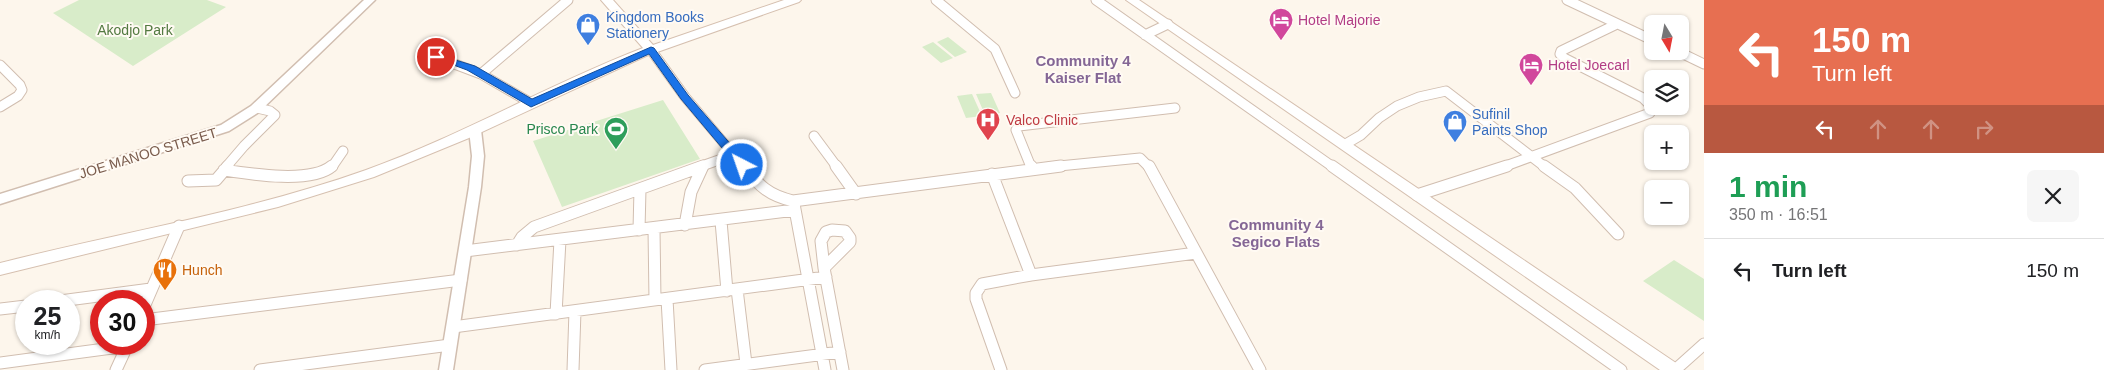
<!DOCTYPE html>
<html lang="en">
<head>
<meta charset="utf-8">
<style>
  body { margin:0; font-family:Arial,sans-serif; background:#f6f6f6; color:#202124; height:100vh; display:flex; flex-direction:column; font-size:19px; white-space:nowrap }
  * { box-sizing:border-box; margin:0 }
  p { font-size:16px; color:#757577 }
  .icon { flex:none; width:28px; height:28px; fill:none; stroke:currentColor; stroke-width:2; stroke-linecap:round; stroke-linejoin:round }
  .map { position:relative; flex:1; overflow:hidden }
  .panel { display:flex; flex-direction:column; background:#fff; width:400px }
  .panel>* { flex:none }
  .guide { background:#e76f51; color:#fff; overflow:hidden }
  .needle { width:32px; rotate:170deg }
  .controls { position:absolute; left:1644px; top:15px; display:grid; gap:10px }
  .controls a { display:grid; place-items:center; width:45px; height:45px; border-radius:8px; background:#fff; box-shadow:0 1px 4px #0004; font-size:25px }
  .speed { position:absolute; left:15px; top:290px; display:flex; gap:10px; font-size:25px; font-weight:700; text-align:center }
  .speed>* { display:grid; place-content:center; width:65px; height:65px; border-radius:50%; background:#fff; box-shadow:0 1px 4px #0004; line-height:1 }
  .speed small { font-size:12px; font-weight:400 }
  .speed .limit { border:8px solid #d22; background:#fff; color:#111 }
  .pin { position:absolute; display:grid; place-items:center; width:42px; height:42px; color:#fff; margin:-21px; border:2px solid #fff; border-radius:50%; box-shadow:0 1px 5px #0007 }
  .me { position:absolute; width:55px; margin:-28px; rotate:319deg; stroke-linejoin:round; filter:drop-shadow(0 0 4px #0008) }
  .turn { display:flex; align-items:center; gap:18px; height:105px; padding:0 25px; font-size:22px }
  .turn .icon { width:65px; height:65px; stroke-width:2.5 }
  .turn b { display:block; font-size:35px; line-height:42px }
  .lanes { display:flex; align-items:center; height:48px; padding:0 25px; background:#0003; justify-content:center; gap:25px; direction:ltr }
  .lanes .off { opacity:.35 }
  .round { display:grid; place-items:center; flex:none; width:52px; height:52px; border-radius:8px; background:#f6f6f6 }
  .summary { display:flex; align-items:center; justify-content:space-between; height:85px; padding:0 25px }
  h1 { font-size:30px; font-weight:700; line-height:38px; color:#1e9e55 }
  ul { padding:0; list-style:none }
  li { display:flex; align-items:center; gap:15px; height:65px; padding:0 25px; border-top:1px solid #e0e0e0 }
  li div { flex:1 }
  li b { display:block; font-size:19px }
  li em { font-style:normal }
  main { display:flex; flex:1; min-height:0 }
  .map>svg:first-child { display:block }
  .green { fill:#d8ecc9 }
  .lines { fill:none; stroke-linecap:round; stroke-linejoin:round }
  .minor-far1-casing { stroke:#d1beb0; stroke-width:11 }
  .minor-casing { stroke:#d1beb0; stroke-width:13 }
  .tertiary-casing { stroke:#d1beb0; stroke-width:3 }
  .secondary-casing { stroke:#d6c0b0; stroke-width:2 }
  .minor-far1 { stroke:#fff; stroke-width:9 }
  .minor { stroke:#fff; stroke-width:11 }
  .tertiary { fill:#fff; fill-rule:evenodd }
  .secondary { fill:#fff; fill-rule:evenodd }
  .route { fill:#1a73e8; stroke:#114b97 }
  .labels { text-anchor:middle; stroke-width:4; stroke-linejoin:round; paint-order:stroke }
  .shop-label { font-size:14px; fill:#366cbe; stroke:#fffaf3; text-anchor:start }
  .hotel-label { font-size:14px; fill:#b23c85; stroke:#fffaf3; text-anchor:start }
  .park-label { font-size:14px; fill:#537a41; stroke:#fffaf3 }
  .health-label { font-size:14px; fill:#be3a42; stroke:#fffaf3; text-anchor:start }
  .leisure-label { font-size:14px; fill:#27864d; stroke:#fffaf3; text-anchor:end }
  .street-label { font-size:14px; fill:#7a5c4d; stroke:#fffaf3 }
  .food-label { font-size:14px; fill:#c56008; stroke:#fffaf3; text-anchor:start }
  .neighbourhood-label { font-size:15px; font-weight:bold; fill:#846695; stroke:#fffaf3 }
</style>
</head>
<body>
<main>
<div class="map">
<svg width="1704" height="370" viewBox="0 0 1704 370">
  <rect width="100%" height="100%" fill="#fdf6ec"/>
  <path class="green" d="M79,0H207L226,7L133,66L53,13Z
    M948,37L967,52L955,57L937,42Z
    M933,42L953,58L941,63L922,47Z
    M991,93L1000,113L985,115L976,94Z
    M972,94L982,116L966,118L957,96Z
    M663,100L700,159L562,207L533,141Z
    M1674,260L1704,279V321L1643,281Z"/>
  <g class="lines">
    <defs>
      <path id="minor-far1" d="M936,0L995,49L1015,93
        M1096,0L1333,167
        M1567,0L1652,40
        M1145,35L1168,24
        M651,50L685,97L744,167
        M1677,51L1704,64
        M436,57L481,74L568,0
        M0,65L20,85L22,90L18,96L0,107
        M481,74L531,103
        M814,136L837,167
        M1344,145L1361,135L1379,118L1397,106L1419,97L1446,91L1545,167
        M226,167L244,146L275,115L270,111L257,108
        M332,167L343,151
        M699,167L733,155
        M1031,167L1016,130L1019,126L1175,108
        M1049,167L1140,158L1149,167
        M1503,167L1650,113L1652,107L1643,98L1564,58L1560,54L1561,51L1617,24"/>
      <path id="minor" d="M743,166C759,185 767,195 793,201L1061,166
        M836,166L856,194
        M1031,166L1032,169
        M1149,166L1260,370
        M1332,166L1621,370
        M1544,166L1575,188L1618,234
        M224,170C250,174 311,184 332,166
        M992,174L1031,275
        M188,181L216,180L228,166
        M1417,195L1507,166
        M794,204L825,370
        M721,221L727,291
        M685,225L691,192L703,166
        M654,229L655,300
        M639,230L640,189
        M832,230L845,231L850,238V242L824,268L821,241L826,232Z
        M517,245L522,237L534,227L703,166
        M465,251L795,210
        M824,268L843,370
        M737,289L746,364
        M667,299L671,370
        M60,301L151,289
        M144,307L179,226
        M0,309L26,306
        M556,314L560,240
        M144,320L461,280
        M453,327L826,277
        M0,363L127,346
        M116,370L128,344
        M260,370L450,345
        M573,370L575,311
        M705,370L840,352
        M1001,370L976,299V293L982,284L1031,275L1196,253
        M1675,370L1704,344"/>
      <path id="tertiary" d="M364,0H375L259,112L229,131L0,204V194L221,125L251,106Z
        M475,126L481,130L484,156L481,187L453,370H439L469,187L472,156L469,130Z"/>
      <path id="secondary" d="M601,0H613L653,45L784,0H801L799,2L646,56L469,138L374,177L278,207L0,275V263C122,232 248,212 366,170C461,136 549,84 643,48Z
        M1126,0H1139L1679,365L1681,370H1660Z"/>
    </defs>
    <use href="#minor-far1" class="minor-far1-casing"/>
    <use href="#minor" class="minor-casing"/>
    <use href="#tertiary" class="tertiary-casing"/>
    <use href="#secondary" class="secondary-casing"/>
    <use href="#minor-far1" class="minor-far1"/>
    <use href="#minor" class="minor"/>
    <use href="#tertiary" class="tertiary"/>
    <use href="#secondary" class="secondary"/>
  </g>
  <path class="route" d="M651,47L654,48L688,95L746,162L747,165L746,167H738L681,99L649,54L531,107L467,70L432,57L436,54L475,66L532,99Z"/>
  <defs>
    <symbol id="hotel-pin" viewBox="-11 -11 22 30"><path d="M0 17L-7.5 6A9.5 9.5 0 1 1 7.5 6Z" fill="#d1479c" stroke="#fffaf3"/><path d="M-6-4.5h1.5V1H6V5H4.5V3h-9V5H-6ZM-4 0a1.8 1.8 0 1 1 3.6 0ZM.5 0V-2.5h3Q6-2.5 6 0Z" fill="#fff"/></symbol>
    <symbol id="shop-pin" viewBox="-11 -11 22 30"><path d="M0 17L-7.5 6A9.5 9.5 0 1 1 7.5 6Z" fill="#3f7fe0" stroke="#fffaf3"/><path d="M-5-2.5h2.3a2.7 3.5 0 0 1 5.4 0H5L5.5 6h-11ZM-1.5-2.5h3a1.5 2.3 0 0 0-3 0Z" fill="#fff"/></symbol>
    <symbol id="hospital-pin" viewBox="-11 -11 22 30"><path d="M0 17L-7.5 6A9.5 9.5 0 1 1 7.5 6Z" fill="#e0444e" stroke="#fffaf3"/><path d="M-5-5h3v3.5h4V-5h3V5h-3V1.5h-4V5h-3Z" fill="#fff"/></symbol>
    <symbol id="stadium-pin" viewBox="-11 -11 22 30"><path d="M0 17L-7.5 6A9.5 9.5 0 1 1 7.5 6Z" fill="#2e9e5b" stroke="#fffaf3"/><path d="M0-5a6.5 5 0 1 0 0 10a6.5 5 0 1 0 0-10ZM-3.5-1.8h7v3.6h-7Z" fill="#fff"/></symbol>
    <symbol id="restaurant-pin" viewBox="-11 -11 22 30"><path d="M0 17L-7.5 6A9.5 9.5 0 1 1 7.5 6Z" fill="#e8710a" stroke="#fffaf3"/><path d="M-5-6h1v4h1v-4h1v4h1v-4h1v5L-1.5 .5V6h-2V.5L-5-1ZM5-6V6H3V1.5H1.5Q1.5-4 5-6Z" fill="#fff"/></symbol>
  </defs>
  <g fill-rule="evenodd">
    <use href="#hotel-pin" x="1267" y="6" width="28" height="38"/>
    <use href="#shop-pin" x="574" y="11" width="28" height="38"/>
    <use href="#hotel-pin" x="1517" y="51" width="28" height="38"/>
    <use href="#hospital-pin" x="974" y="106" width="28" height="38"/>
    <use href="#shop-pin" x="1441" y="108" width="28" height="38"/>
    <use href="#stadium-pin" x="602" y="115" width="28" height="38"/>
    <use href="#restaurant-pin" x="151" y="256" width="28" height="38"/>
  </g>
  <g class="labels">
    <g class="shop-label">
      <text x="606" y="22">Kingdom Books<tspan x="606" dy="16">Stationery</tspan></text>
      <text x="1472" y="119">Sufinil<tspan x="1472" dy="16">Paints Shop</tspan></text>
    </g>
    <g class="hotel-label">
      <text x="1298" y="25">Hotel Majorie</text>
      <text x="1548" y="70">Hotel Joecarl</text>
    </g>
    <g class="park-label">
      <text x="135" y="35">Akodjo Park</text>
    </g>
    <g class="health-label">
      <text x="1006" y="125">Valco Clinic</text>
    </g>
    <g class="leisure-label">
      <text x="598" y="134">Prisco Park</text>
    </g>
    <g class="street-label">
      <text transform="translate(148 153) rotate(-17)" y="5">JOE MANOO STREET</text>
    </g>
    <g class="food-label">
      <text x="182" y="275">Hunch</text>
    </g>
    <g class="neighbourhood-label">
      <text x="1083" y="66">Community 4<tspan x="1083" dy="17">Kaiser Flat</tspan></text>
      <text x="1276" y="230">Community 4<tspan x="1276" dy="17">Segico Flats</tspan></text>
    </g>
  </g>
</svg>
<div class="controls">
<a><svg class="needle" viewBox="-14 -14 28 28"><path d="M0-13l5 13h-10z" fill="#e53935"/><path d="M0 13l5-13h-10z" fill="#757577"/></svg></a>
<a><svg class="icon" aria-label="layers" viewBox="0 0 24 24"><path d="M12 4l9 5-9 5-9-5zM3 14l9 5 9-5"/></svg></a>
<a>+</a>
<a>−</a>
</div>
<div class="speed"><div>25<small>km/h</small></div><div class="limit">30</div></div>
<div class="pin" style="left:436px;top:57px;background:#d93025"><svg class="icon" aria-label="arrive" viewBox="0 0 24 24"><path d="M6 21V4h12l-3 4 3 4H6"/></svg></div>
<svg class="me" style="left:742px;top:165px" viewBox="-20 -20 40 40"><circle r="17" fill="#1a73e8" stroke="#fff" stroke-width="3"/><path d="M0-11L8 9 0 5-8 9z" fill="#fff"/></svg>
</div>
<section class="panel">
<div class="guide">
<div class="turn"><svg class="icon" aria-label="left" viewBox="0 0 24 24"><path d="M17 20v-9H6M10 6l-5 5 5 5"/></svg><div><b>150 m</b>Turn left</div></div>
<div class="lanes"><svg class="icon" aria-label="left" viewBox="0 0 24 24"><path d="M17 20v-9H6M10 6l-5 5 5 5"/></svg><svg class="icon off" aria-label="ahead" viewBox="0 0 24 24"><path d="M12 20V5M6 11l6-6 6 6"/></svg><svg class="icon off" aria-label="ahead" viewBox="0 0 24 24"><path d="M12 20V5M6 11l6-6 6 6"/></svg><svg class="icon off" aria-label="right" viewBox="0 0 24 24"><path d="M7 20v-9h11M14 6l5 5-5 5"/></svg></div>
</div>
<div class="summary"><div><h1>1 min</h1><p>350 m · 16:51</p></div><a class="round"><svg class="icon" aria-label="close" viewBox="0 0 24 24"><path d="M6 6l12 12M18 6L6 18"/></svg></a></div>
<ul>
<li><svg class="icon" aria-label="left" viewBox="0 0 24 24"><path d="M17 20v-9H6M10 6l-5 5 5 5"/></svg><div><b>Turn left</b></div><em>150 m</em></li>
</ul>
</section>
</main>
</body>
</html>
